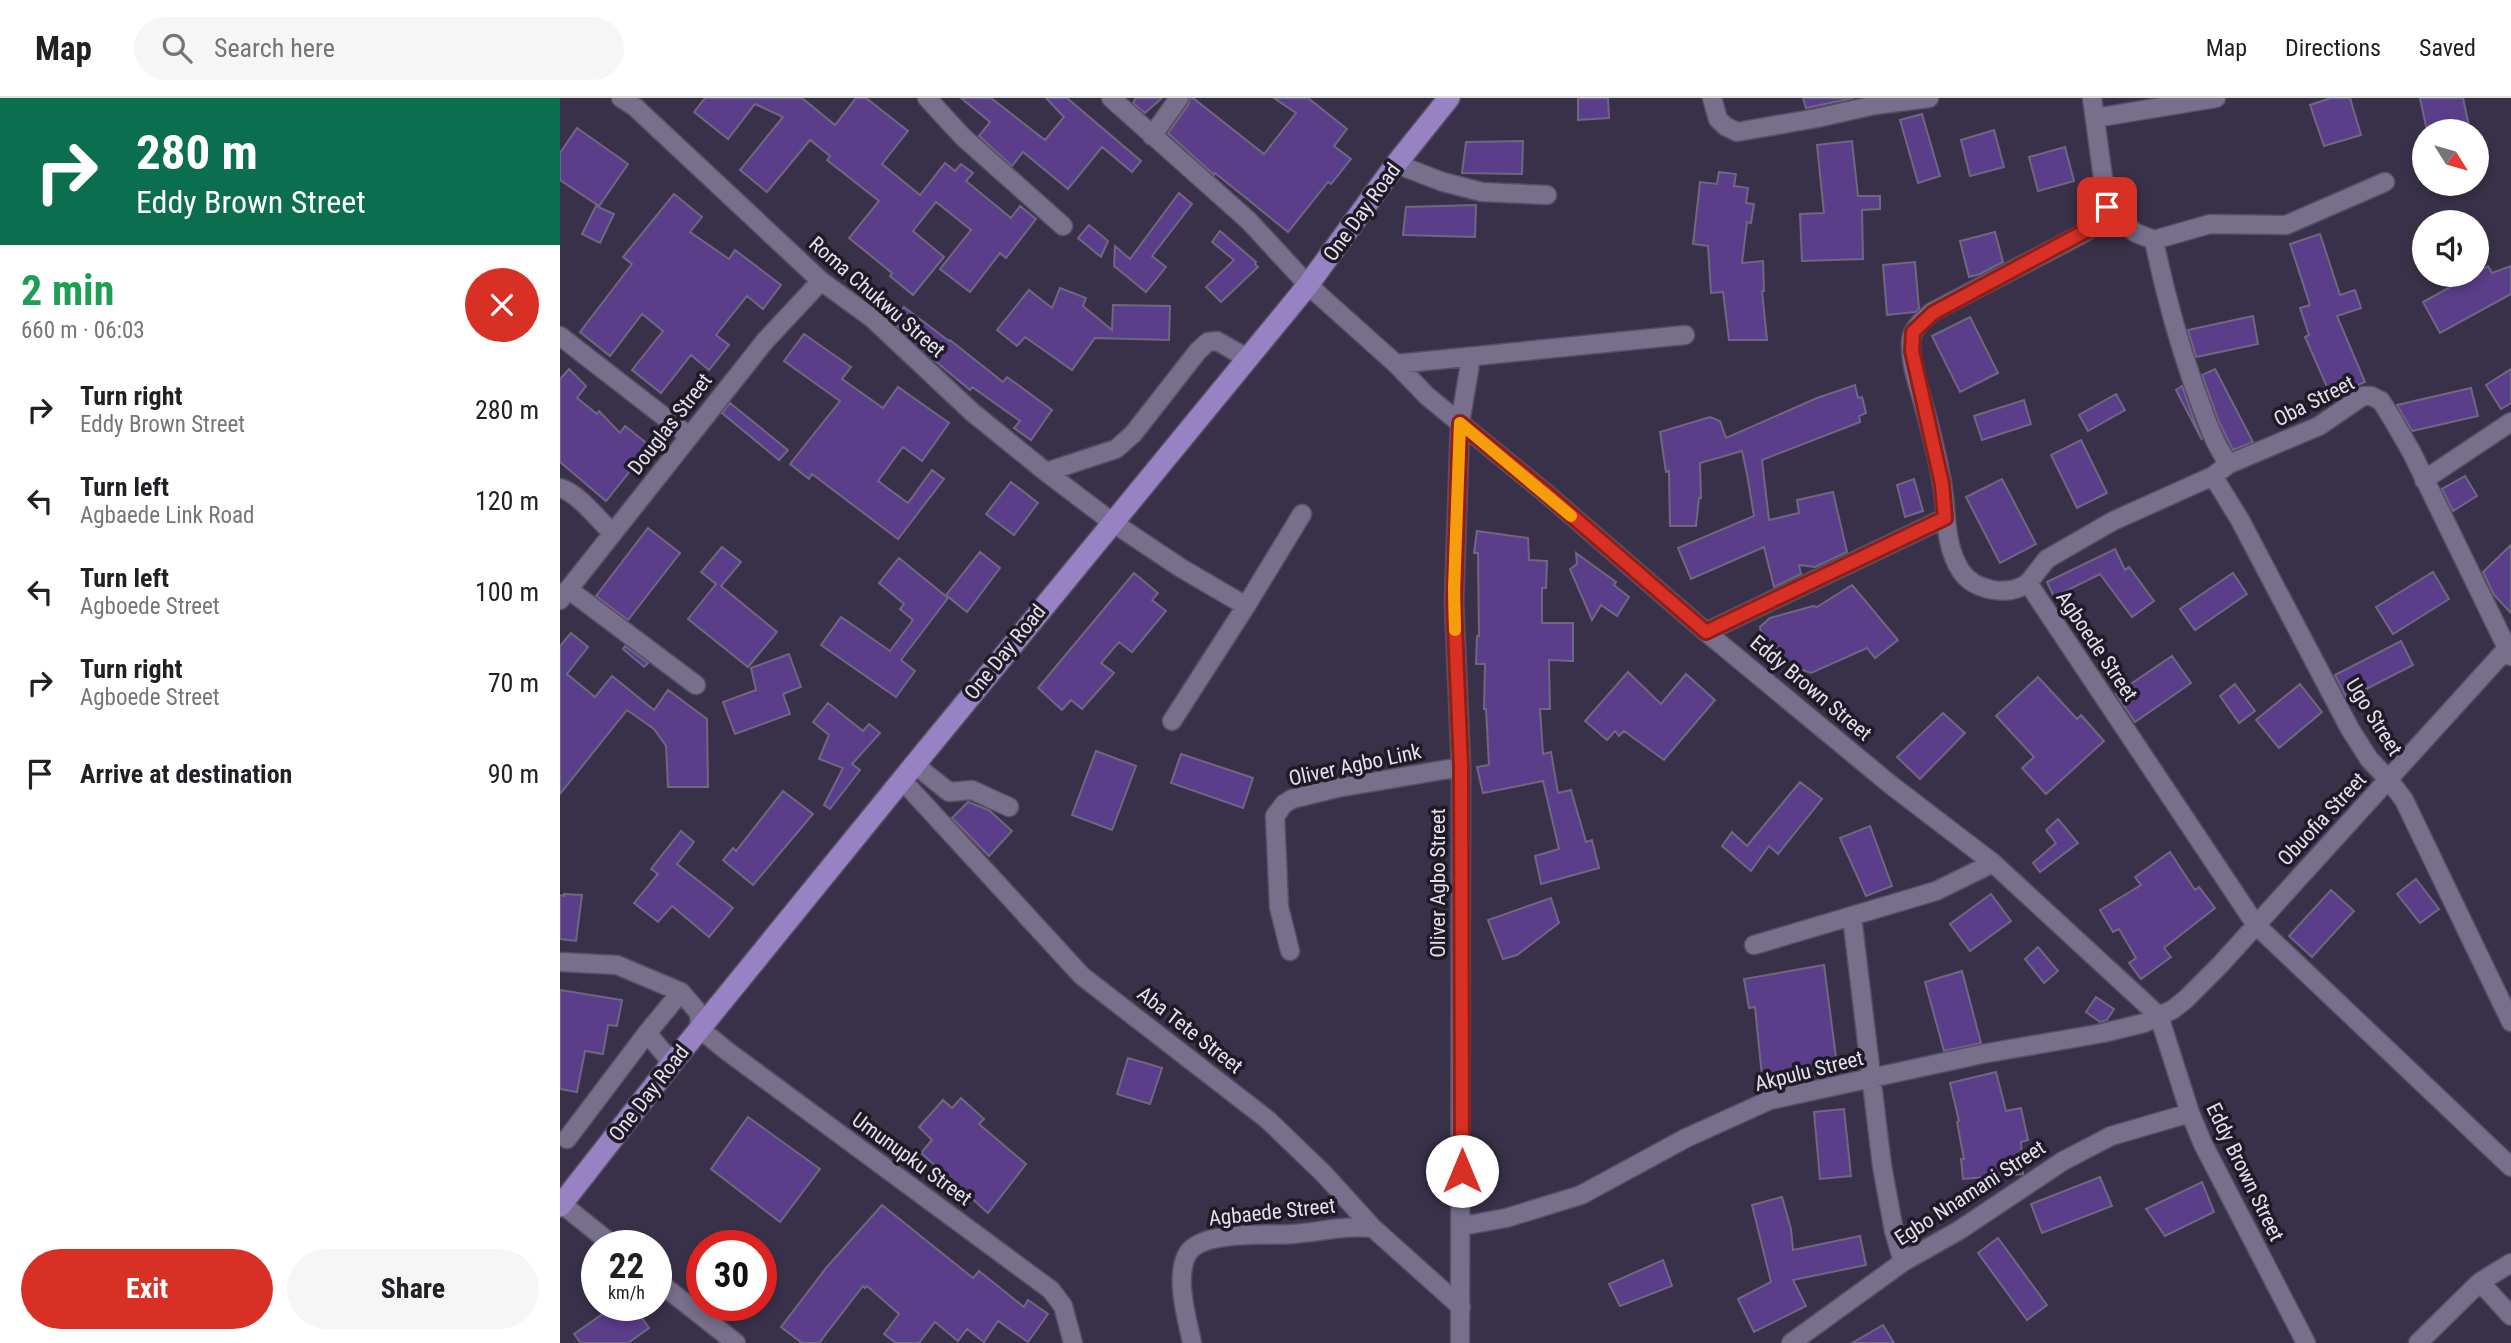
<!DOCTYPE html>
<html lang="en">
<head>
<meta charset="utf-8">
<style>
  body { margin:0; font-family:"Roboto Condensed",sans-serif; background:#f6f6f6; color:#202124; height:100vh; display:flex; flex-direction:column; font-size:26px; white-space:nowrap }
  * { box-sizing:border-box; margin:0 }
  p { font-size:23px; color:#757577 }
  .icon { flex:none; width:38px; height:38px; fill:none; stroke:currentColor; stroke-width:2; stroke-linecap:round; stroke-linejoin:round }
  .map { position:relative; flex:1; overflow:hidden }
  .drawer { display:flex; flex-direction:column; background:#fff; width:560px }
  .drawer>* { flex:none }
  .banner { background:#0b6e4f; color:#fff; overflow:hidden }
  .needle { width:46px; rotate:127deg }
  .buttons { position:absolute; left:1852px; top:21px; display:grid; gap:14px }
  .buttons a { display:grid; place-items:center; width:77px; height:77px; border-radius:50%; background:#fff; box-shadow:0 4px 10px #0003; font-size:35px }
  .speed { position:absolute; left:21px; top:1132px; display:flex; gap:14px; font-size:35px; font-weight:700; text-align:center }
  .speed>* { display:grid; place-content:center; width:91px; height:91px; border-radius:50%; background:#fff; box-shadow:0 4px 10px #0003; line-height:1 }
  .speed small { font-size:18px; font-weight:400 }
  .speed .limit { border:10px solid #d22; background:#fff; color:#111 }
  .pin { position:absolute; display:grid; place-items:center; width:60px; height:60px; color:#fff; margin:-30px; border-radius:14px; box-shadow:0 4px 10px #0006 }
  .me { position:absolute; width:77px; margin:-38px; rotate:0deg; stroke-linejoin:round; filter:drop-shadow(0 0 5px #0008) }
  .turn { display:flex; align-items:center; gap:24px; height:147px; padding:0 21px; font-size:32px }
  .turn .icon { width:91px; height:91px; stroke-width:2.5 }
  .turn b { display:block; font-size:49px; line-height:60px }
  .round { display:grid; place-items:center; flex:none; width:74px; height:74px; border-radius:37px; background:#f6f6f6 }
  .summary { display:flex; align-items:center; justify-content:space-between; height:119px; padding:0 21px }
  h1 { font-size:42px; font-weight:700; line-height:52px; color:#1e9e55 }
  .action { display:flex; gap:14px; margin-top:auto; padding:14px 21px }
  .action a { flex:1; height:80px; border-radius:42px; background:#d93025; color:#fff; font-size:28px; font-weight:700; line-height:80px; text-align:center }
  .action a+a { background:#f6f6f6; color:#202124 }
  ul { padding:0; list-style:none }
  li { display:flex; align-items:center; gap:21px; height:91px; padding:0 21px }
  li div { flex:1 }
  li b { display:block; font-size:26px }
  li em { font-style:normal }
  header { display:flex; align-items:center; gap:42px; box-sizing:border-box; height:98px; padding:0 35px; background:#fff; border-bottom:2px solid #e0e0e0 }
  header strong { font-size:33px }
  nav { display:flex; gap:38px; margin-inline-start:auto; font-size:24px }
  .search { width:490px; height:63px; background:#f6f6f6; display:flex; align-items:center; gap:18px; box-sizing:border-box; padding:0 24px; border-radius:38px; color:#757577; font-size:26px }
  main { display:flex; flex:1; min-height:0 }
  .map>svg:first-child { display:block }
  .building { fill:#5a3e89; stroke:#6f6782; stroke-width:2 }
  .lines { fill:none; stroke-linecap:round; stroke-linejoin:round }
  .minor-casing { stroke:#575064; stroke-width:21 }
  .major-casing { stroke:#575064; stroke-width:24 }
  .minor { stroke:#776f8b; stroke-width:18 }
  .major { stroke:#9782c4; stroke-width:21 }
  .route-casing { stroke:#8d1f18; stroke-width:18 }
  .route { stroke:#d93025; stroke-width:12 }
  .slow { stroke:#f59e0b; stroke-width:12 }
  .labels { text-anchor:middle; stroke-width:7; stroke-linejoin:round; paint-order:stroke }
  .street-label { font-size:21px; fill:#e3dfee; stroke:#1f1b26 }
</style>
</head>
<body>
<header>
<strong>Map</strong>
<div class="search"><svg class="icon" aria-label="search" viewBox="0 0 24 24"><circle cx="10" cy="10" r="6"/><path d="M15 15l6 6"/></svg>Search here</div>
<nav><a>Map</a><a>Directions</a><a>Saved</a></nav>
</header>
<main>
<section class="drawer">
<div class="banner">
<div class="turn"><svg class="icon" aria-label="right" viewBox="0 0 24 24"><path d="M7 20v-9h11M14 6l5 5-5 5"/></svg><div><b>280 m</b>Eddy Brown Street</div></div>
</div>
<div class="summary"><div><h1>2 min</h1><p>660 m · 06:03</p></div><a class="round" style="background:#d93025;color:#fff"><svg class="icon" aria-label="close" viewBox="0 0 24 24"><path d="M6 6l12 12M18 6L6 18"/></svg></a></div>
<ul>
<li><svg class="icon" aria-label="right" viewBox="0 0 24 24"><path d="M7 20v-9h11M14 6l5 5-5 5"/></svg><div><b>Turn right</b><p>Eddy Brown Street</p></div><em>280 m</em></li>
<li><svg class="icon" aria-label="left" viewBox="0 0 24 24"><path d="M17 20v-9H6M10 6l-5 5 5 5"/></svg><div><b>Turn left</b><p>Agbaede Link Road</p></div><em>120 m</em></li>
<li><svg class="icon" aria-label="left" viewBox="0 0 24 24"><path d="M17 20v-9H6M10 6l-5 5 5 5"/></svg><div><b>Turn left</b><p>Agboede Street</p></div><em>100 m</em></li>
<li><svg class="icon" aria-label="right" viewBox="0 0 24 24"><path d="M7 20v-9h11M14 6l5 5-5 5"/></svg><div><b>Turn right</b><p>Agboede Street</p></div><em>70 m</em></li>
<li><svg class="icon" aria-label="arrive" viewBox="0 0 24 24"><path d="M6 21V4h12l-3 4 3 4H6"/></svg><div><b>Arrive at destination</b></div><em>90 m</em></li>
</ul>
<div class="action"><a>Exit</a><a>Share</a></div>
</section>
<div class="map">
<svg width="1951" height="1245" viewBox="0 0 1951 1245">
  <rect width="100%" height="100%" fill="#393149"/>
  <path class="building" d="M145,0H242L275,27L296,0H306L348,33L322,66L360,97L385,65L395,73L401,66L413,75L406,83L451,120L460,108L476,121L446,160L440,155L410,194L380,171L411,132L376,104L353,133L384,159L353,197L330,178L332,175L289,140L319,103L267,62L270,58L250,42L207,94L180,72L223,19L195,6L168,41L134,14Z
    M401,0H431L485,42L504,19L486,0H507L581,63L572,74L542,49L508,91L463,54L452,68L419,38L430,24Z
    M576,0H602L585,15L573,5Z
    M630,0H633L704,56L736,15L714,0H748L787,31L774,48L791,61L771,86L768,84L728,134L655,75L654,77L608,35L628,7Z
    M1018,0H1048L1049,20L1018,22Z
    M1243,0H1294L1246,10Z
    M1771,0H1790L1801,37L1764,48L1750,7Z
    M1860,0H1903L1910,33H1867Z
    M1362,16L1380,78L1358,85L1340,22Z
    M17,30L68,66L39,108L0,82V55Z
    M1434,32L1444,69L1410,78L1401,42Z
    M963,43L962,76L902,75L906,44Z
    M1292,43L1298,98H1320V111L1302,112L1303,161L1242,163L1240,116L1264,115L1257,47Z
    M1505,49L1514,83L1478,93L1469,59Z
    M1159,74L1176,76L1174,88L1188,90L1186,105L1194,106L1191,125L1187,124L1182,165L1203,163L1204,193H1202L1207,242H1169L1163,194L1151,195L1148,148L1133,146L1140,84L1157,86Z
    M619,95L632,106L592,158L606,169L586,194L554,168L555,148L570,161Z
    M114,96L142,119L130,134L169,161L175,152L221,187L203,211L187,198L156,237L169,247L149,272L131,257L101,295L72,272L103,233L82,216L50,258L20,234L72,166L63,159Z
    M916,107L915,139L843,137L846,109Z
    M36,108L54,116L40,145L22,136Z
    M529,127L548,143L541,159L518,140Z
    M660,133L696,164L695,166L698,169L661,204L646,189L674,162L652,144Z
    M1435,134L1443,164L1420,176L1409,179L1400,143Z
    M1760,136L1780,197L1795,192L1801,210L1777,218L1805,284L1771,298L1745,239L1749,237L1740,210L1750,207L1730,146Z
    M1355,164L1359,211L1355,214L1327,217L1323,167Z
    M1928,168L1932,175L1951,168V196L1880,235L1863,204L1912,177H1916V174Z
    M500,190L526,200L523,208L552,232L553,207L610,208L609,242L535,240L512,272L465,239L457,248L437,232L469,192L492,210Z
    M344,209L389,243L390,242L443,284L447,279L492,312L471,342L454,330L460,323L412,289L410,292L374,262L375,261L332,224Z
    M1693,218L1698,246L1636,259L1628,232Z
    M1410,219L1438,275L1400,294L1372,238Z
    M244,236L291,269L282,281L323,310L338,289L389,325L362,363L343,349L318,383L348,405L372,372L384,381L338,441L252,376L249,381L230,366L280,303L224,263Z
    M9,271L26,288L17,300L37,316L39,313L60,335L65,328L90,348L46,403L0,364V281Z
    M1655,271L1693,344L1673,352L1659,324L1642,277Z
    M1951,271V305L1941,311L1926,287Z
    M1295,287L1298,300L1302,299L1306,315L1299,318L1300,324L1202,362L1209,422L1239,415L1237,402L1273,394L1287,454L1255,469L1239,467L1241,476L1214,489L1204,449L1131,481L1118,450L1194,418L1187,376L1182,353L1140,365L1141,400H1139L1136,428H1110L1109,373L1106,374L1100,334L1150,319L1160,323L1166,340L1257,300Z
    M1622,288L1634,322L1642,342L1616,292Z
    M1911,290L1918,318L1852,333L1837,307Z
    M1556,296L1565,312L1528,333L1519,317Z
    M1464,302L1471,326L1422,342L1414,318Z
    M170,305L228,352L219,362L162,315Z
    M1521,342L1547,395L1517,410L1491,357Z
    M1905,378L1917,398L1893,413L1882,391Z
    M1354,381L1363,413L1345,419L1337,387Z
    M1442,381L1476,446L1440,465L1406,399Z
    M451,384L478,405L454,437L426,416Z
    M88,430L120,455L68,522L36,498Z
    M917,433L968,440L969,462L987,463L986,490H982V525H1013V563L989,562L990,611H980L983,656L991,654L998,695L1011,692L1026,744L1032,742L1039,770L981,786L975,758L999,751L983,683L923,695L917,669L929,667L926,611H924L925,566H916L917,538H919L918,455H914Z
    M1951,447V515L1934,497L1923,474Z
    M162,449L181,464L161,488L217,534L188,569L128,521L156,486L141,474Z
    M1555,451L1565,472L1569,469L1594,503L1572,519L1540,476L1494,499L1487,484Z
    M420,454L440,470L407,514L386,497Z
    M1016,455L1056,484L1054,487L1069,499L1057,518L1041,507L1032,522L1010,471L1017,466Z
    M339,460L388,500L341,562L355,573L336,599L261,547L281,519L330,553L353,522L340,511L344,506L319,485Z
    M1873,474L1889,501L1833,536L1816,509Z
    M574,475L598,495L592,502L606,513L572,554L559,544L541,565L554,575L522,611L511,602L502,612L478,590Z
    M1673,475L1687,496L1635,532L1620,511Z
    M1292,487L1338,542L1315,560L1307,550L1251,575L1222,565L1215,549L1204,553L1200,529L1210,520L1253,508L1257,509Z
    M11,535L28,549L7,576L35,599L52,578L94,612L108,592L147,621L148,689H108L106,648L94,631L67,612L0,696V548Z
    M1841,543L1853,567L1787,601L1775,577Z
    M65,548L88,565L84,569L63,551Z
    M229,556L241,589L223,596L230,616L175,636L163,604L196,592L191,570Z
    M1612,558L1631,585L1575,624L1556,596Z
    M1068,574L1101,606L1126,576L1155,602L1104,662L1064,633L1059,638L1055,633L1047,642L1025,623Z
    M1478,579L1517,621L1521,617L1544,643L1486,696L1462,670L1474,659L1436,618Z
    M1675,586L1695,613L1679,625L1660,598Z
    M1740,586L1762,614L1719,650L1696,622Z
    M268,605L303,633L309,626L320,635L292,666L300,672L270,711L264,707L283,670L259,661L269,637L253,624Z
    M1383,615L1405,635L1360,681L1337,659Z
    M536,653L576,668L552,732L512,717Z
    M621,656L693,680L683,710L611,685Z
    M1240,684L1262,701L1218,756L1209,748L1191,773L1162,748L1172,734L1187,748Z
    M223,693L253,716L193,787L163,762L173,750L176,753Z
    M408,704L429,712L452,733L429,758L392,720Z
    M1498,721L1518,745L1480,774L1473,765L1496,745L1486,732Z
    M1310,728L1332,788L1306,798L1280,740Z
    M121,733L134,744L117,766L173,810L149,839L112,808L98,824L74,805L98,776L91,771Z
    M1610,754L1635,792L1639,789L1655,810L1604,850L1611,859L1581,881L1569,865L1576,860L1559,831L1553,834L1540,812L1581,787L1575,779Z
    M1856,781L1879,811L1860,825L1837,796Z
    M1771,792L1794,813L1752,859L1729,838Z
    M4,796L22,797L16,843L0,841V797L4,798Z
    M1431,796L1451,823L1410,853L1390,826Z
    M991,800L999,825L957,857L943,861L928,822Z
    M1478,849L1498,873L1484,885L1465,861Z
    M1264,867L1278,975L1233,981V985L1203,988L1195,909L1189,910L1184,881Z
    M1402,873L1421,945L1384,953L1365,884Z
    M0,892L62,902L57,928L48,927L43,956L25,953L17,994L0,991Z
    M1536,899L1554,911L1547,922L1540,924L1526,914Z
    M568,960L602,970L590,1006L557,996Z
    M1436,974L1446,1013L1461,1010L1468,1042L1461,1044L1463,1076L1403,1081L1401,1061H1404L1397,1024L1399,1023L1390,985Z
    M401,1000L424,1021L419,1026L466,1066L428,1115L361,1055L372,1042L359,1029L383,1002L392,1010Z
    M1284,1011L1291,1078L1260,1081L1254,1014Z
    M188,1019L260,1071L220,1124L151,1071Z
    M1540,1079L1552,1108L1482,1135L1471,1106Z
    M1642,1084L1654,1114L1605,1138L1586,1111Z
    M1222,1099L1231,1131L1233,1152L1300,1138L1306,1167L1233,1182L1246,1208L1194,1234L1178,1201L1211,1184L1192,1107Z
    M322,1107L413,1180L419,1173L464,1209L468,1202L488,1216L468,1244L438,1223L424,1244L407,1231L398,1243L375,1224L359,1245H336L324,1236L339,1216L307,1188L305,1190L303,1188L259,1245H242L221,1229L266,1170Z
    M1438,1140L1487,1207L1467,1222L1418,1155Z
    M1103,1162L1112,1188L1060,1208L1049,1186Z
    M54,1208H73L89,1230L68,1245H21L14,1236Z
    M1323,1227L1334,1245H1292Z"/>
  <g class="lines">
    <defs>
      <path id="minor" d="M61,0L75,9L261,183L312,220L412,314L486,374L552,424L621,470L686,508L742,416
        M367,0L403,39L503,128
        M551,0L689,123L748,187L836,266L867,298L988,397L1146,534L1331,687L1433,765L1599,918L1630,1015L1643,1046L1746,1245
        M1152,0L1158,21L1165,28L1177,34L1257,20L1315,7L1369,0
        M1532,0L1547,109L1543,120L1524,135L1372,214C1363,222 1352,230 1351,243C1350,263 1357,283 1362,301C1370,329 1377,357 1382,385C1387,413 1384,448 1401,473C1414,493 1449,499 1468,485L1696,827L1951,1069
        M1535,20L1656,0
        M592,38L619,0
        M836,66L883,84L922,94L987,97
        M1547,113L1576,135L1594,142L1650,126L1726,127L1825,84
        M1594,142C1604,192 1617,239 1634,288C1644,315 1652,343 1669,366
        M0,238L129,338
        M836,266L1125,237
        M486,374L556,351L573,336L638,253L648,244L657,243L687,260
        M1653,378L1680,422L1790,631L1809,661L1829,682L1844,702L1951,924
        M1864,382L1951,324
        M0,390C17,394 39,422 52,435
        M1468,485L1487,461L1553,423L1653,378L1669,366L1759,328L1803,298H1811L1821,303L1833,322L1852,355L1951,558
        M8,491L136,587
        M0,502L205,243L261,183
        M1146,534L1385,420
        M612,623L686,508
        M354,666L389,694L412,692L449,709
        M342,682L522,878L708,1022L764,1076L813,1130L901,1209
        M1292,819L1322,1068L1334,1133L1343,1164
        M1194,847L1376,793L1433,765
        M730,853L719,809L715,718L724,706L732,701L777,690L901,669
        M0,864L57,867L121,894L139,915L140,931L167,953L491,1192L503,1208L513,1245
        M112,965L87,935L121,894
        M7,1041L87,935
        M2,1106L54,1148
        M902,1128L946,1120L1021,1097L1126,1040L1210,1002L1422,956L1543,935L1584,925L1612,912L1625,902L1660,867L1951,546
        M96,1182L176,1245
        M1920,1184L1951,1218
        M632,1245C627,1220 614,1178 628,1155C643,1132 708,1138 732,1136C760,1134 785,1127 813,1130
        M900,1245L901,669L894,505L900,325L911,260
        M1231,1245L1343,1164L1398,1133L1503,1063L1551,1038L1630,1015
        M1858,1245L1920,1184L1951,1165"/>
      <path id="major" d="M0,1108L112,965L342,682L748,187L836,66L889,0"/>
    </defs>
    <use href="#minor" class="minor-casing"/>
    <use href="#major" class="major-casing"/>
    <use href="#minor" class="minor"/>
    <use href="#major" class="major"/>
  </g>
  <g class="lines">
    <defs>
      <path id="route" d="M902,1073L901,669L894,505L900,325L988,397L1146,534L1385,420L1382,386L1352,253L1353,234L1373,215L1535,128L1543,120L1547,109"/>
    </defs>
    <use href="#route" class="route-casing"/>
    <use href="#route" class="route"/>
    <path class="slow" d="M895,532L894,491L900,325L1011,418"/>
  </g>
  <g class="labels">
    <g class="street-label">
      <text transform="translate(802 114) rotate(-54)" y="7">One Day Road</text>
      <text transform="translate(317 199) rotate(41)" y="7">Roma Chukwu Street</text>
      <text transform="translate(1754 303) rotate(-27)" y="7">Oba Street</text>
      <text transform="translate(110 326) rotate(-52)" y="7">Douglas Street</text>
      <text transform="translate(1537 548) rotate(56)" y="7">Agboede Street</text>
      <text transform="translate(445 554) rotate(-51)" y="7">One Day Road</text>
      <text transform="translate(1251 590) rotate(40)" y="7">Eddy Brown Street</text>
      <text transform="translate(1814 619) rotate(58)" y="7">Ugo Street</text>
      <text transform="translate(795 667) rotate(-12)" y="7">Oliver Agbo Link</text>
      <text transform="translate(1762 721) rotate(-47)" y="7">Obuofia Street</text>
      <text transform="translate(878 785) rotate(-90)" y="7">Oliver Agbo Street</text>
      <text transform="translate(630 932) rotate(38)" y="7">Aba Tete Street</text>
      <text transform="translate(1249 973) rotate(-14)" y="7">Akpulu Street</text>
      <text transform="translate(89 995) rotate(-52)" y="7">One Day Road</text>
      <text transform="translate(352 1061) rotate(36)" y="7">Umunupku Street</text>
      <text transform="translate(1685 1074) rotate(64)" y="7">Eddy Brown Street</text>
      <text transform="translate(1410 1095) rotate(-33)" y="7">Egbo Nnamani Street</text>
      <text transform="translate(712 1114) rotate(-6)" y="7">Agbaede Street</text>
    </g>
  </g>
</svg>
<div class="buttons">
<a><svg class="needle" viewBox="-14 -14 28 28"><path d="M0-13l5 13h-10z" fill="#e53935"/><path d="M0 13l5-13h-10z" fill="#757577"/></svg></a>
<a><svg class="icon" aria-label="sound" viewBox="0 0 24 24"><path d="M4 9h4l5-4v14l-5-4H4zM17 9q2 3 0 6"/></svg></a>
</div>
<div class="speed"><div>22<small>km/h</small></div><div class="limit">30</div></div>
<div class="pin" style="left:1547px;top:109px;background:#d93025"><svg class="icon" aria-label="arrive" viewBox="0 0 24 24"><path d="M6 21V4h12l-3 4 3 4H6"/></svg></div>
<svg class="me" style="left:902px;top:1073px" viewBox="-20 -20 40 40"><circle r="19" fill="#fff"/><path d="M0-13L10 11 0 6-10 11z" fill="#d93025"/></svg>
</div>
</main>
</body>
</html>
